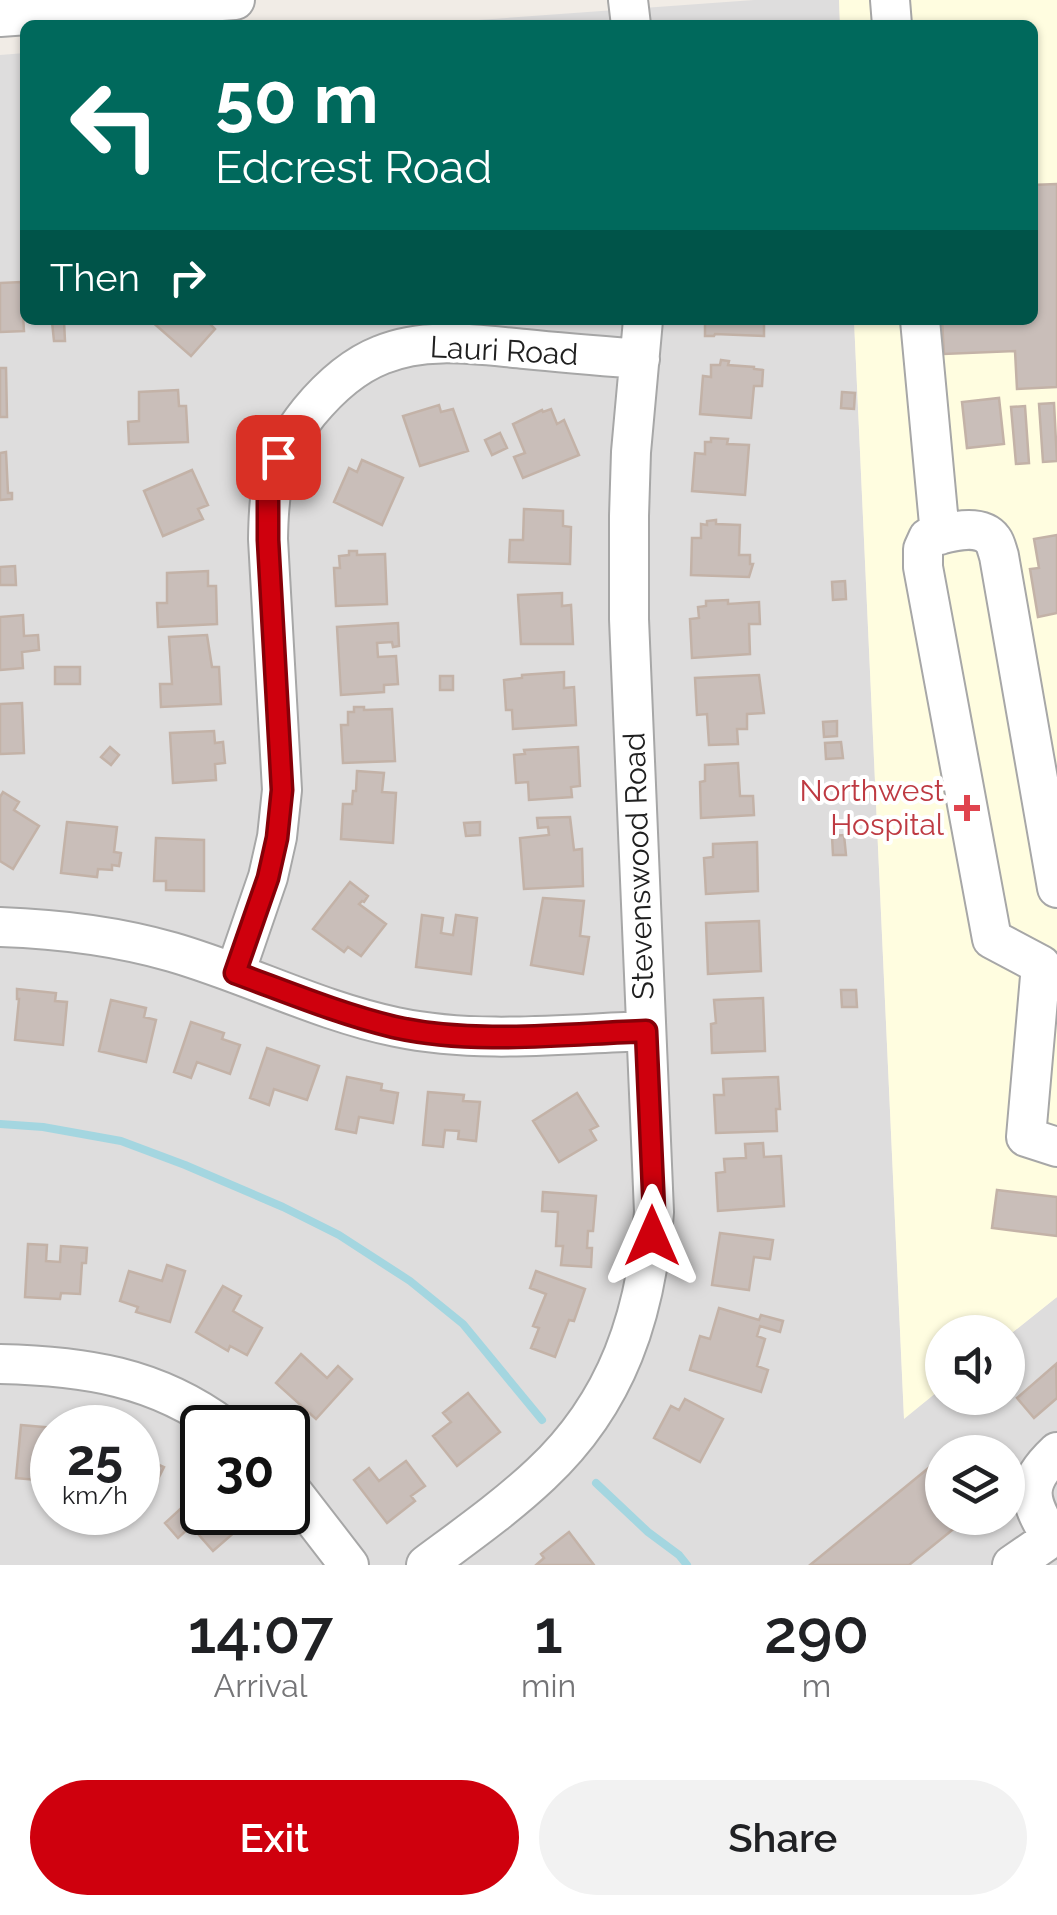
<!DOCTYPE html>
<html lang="en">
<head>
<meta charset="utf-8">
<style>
  body { margin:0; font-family:Raleway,sans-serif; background:#f2f2f2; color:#202124; height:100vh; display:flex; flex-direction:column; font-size:38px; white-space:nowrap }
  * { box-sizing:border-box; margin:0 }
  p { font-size:32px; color:#757577 }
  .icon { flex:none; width:55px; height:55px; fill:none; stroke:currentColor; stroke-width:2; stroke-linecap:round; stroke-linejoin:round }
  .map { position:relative; height:1565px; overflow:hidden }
  .drawer { display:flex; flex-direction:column; background:#fff; flex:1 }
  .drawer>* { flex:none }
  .hud { position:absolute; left:20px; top:20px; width:1018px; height:305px; border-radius:15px; box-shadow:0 2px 8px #0004; background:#00695c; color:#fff; overflow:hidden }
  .buttons { position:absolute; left:925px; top:1315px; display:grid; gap:20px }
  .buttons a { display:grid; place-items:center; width:100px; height:100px; border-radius:50%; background:#fff; box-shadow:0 2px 8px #0004; font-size:50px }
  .speed { position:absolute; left:30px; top:1405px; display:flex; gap:20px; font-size:50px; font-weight:700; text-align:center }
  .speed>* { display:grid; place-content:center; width:130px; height:130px; border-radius:50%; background:#fff; box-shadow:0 2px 8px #0004; line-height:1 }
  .speed small { font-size:25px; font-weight:400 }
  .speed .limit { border:5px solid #111; border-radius:15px; background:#fff; color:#111 }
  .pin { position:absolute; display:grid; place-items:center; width:85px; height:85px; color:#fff; margin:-42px; border-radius:20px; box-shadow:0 5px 15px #0006 }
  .me { position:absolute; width:110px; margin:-55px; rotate:0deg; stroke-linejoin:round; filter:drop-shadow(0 0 8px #0008) }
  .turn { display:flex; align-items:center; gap:35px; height:210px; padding:0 30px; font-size:45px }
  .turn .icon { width:130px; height:130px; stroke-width:2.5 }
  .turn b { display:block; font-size:70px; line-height:85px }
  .then { display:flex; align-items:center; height:95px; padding:0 30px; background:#0003; gap:20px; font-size:38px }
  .eta { display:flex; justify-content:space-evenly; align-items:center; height:170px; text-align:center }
  .eta b { font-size:60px; font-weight:600; line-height:70px }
  .cta { display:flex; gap:20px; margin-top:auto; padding:20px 30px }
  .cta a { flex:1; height:115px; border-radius:60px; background:#cf000d; color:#fff; font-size:40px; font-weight:600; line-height:115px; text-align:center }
  .cta a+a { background:#f2f2f2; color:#202124 }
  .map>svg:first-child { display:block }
  .residential { fill:#dedddd; fill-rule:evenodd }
  .education { fill:#fffde0 }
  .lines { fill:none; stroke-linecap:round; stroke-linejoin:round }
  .stream { stroke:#a4d6e0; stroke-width:8 }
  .building { fill:#c9beb9; stroke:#c3b2a7; stroke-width:2.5 }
  .minor-casing { stroke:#a7a7a7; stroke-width:42 }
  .minor { stroke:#fff; stroke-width:38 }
  .route-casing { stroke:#870008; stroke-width:25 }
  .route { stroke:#cf000d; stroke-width:18 }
  .health-dot { fill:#e0444e; stroke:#fff; stroke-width:4 }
  .labels { text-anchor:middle; stroke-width:8; stroke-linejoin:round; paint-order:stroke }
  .street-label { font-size:30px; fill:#202020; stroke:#fff }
  .health-label { font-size:30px; fill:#be3a42; stroke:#fff; text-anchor:end }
</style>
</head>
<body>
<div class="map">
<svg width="1057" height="1565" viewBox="0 0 1057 1565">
  <rect width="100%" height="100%" fill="#f1ece6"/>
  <path class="residential" d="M754,0H839L840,25H409Z
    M25,53V320H854L904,1418L942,1388V1398H1008V1336L1057,1297V1565H0V55ZM52,1428H138V1512H52ZM202,1428H288V1512H202ZM942,1452H1008V1518H942Z"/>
  <path class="education" d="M839,0H1057V1297L1008,1336V1332H942V1388L904,1419L854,320H1032V25H840Z"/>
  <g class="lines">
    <path class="stream" d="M0,1124L43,1127L121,1141L185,1165L283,1207L339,1235L410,1281L463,1324L542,1420
      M596,1483L648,1532L679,1555L687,1565"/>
  </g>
  <path class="building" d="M1057,184V387L1017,389L1015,351L944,354L942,320H1032V185Z
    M21,282L24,331L0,332V283Z
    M150,320H213L210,324L215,329L191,356Z
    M705,320H764V336L715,334L714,336H705Z
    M64,321L65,341H54L52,322Z
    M721,360L729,361L728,365L754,367V369L763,370L762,386H754L751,418L700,414L703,376L711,377V365H720Z
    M0,368H6L7,417H0Z
    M178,390L179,406H186L188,442L129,444L128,422L139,421V392Z
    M842,392L855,393L854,409L841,408Z
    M999,398L1004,444L967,448L962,402Z
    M1054,403L1057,461L1043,462L1039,404Z
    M439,405L441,412L453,409L468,451L420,466L403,416Z
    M1025,406L1029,463L1016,464L1011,407Z
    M551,409L557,424L564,420L579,455L523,478L514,457L525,453L513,424L542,410L543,412Z
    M500,433L507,448L492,455L485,440Z
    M711,438L728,439L727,444L749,445L745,495L692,491L695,453L705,454V442H711Z
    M6,452L8,493H12V499L0,500V453Z
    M362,460L403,478L382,525L334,502L349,468L357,472Z
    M192,470L208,505L198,509L203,519L163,536L144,491Z
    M524,509L563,511V526L571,527L570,564L509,562L510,540H523Z
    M716,520V524L740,525L739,555H750V564H753L749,577L691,575L692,538H701V524L707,525V521Z
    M1057,535V613L1038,617L1030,569L1039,568L1034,539Z
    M349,551H357V555L385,554L387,604L336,606L334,568H340L339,556L349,555Z
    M15,566L16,585H0V567Z
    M208,571V586H216L217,624L158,627L157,603H167V573Z
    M845,581L846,599L833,600L832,582Z
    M562,593V606L571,605L573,644H521L518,595Z
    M728,600V604L759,602L760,624H749L750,654L692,658L690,619L699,618L698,607L706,606V601Z
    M23,615L24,636L38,635L39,650L22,652L23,668L0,670V617Z
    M398,623L399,646L393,647L392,642L377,643L378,657L396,656L398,684L384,685V692L341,695L337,627Z
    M207,635L212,667H219L221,704L161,707L160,684H172L169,637Z
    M55,667H80V684H55Z
    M564,672V688L574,687L576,725L513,729L512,710H506L504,680L522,678V675Z
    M759,675L764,713L747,714V729H737L738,744L709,745L707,714L697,715L695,678Z
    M440,676H453V690H440Z
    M22,703L24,753L0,754V704Z
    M354,707H364V710L392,709L395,761L343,763L341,725H348V712H354Z
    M837,721V736L824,737L823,722Z
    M214,731L215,743L223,742L225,763L215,764L216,780L173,783L170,733Z
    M841,742L843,758L826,759L825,743Z
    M110,747L119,755L111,765L101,757Z
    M578,747L580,786L571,787L572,797L529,800L528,782L516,783L514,755L525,754L524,750Z
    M738,763L740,796H753L754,815L701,818L700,782L705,781V765Z
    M357,771L384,773L382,792L396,793L393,843L341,839L343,804H352L353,791H356Z
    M3,792L19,802L14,810L39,826L13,869L0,861V797Z
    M570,817L574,850L582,849L583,886L524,889L520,838L549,835L548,827L538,828L537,818Z
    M67,822L117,827L114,852L121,853L119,866L112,865V870L98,869L97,877L61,873Z
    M480,822V835L466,836L464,823Z
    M844,835L846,855H833L832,836Z
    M156,838L204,840V891L166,890V881H154Z
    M757,842L758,891L706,894L704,858L713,857V844Z
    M350,882L368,896L364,902L362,901L359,904L386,924L361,956L348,947L344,952L313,929Z
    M543,898L584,901L580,936L589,937L583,974L531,965Z
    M422,915L443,918L441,933L453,935L456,915L477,918L471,974L416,967Z
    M759,921L761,971L708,974L706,923Z
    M17,989L56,993L55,1001L67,1002L63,1045L15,1040L19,999H17Z
    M841,990H856L857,1007H842Z
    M763,998L765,1051L712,1053L711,1024L716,1023L714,1000Z
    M111,1000L146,1008L144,1017L156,1020L146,1062L99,1051Z
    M191,1022L224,1033L222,1039L240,1045L230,1074L197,1062L191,1078L174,1072Z
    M267,1048L319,1066L307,1100L274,1089L269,1105L250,1098Z
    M347,1077L382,1084L381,1090L398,1093L393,1123L359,1117L356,1133L336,1129Z
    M778,1077L780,1109H776L777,1131L716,1133L714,1095H724L723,1079Z
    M428,1092L464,1095L463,1101L480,1102L476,1141L458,1139L459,1131L445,1130L443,1147L423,1145Z
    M577,1093L598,1126L590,1130L596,1140L559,1162L533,1121Z
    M763,1143L764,1157L781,1156L784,1206L718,1211L716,1173L725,1172L724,1159L746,1158L745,1144Z
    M997,1190L1057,1197V1236L992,1228Z
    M543,1192L596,1196L593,1231H588L587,1248H592L591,1267L561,1265L563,1246H556L558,1212L542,1211Z
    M720,1233L773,1240L770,1259L754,1257L749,1290L712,1285Z
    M28,1244L47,1245L46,1261L60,1262L61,1246L87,1248L86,1263H82L80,1294L61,1293L60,1299L25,1297Z
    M167,1265L185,1271L170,1322L136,1312L138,1307L120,1301L129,1271L162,1281Z
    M536,1271L585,1289L574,1321L569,1320L555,1357L531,1348L539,1328L533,1326L546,1294L530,1288Z
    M223,1286L241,1296L233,1311L262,1328L247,1355L230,1346L228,1351L196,1332Z
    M719,1308L759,1320L761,1315L783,1321L780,1332L760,1326L757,1336L765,1339L757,1366L768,1370L761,1392L690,1370L700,1336L710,1339Z
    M301,1354L327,1378L338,1366L352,1379L316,1419L276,1383Z
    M1056,1364L1057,1398L1034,1418L1017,1398Z
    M468,1393L500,1432L457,1466L433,1436L451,1422L443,1413Z
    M685,1399L723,1419L700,1462L654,1438L671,1406L679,1410Z
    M21,1425L54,1428L52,1464L38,1463L37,1480L16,1478Z
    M138,1449L150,1455L148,1460L164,1467L150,1495L138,1489Z
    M942,1457V1518H967L909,1565H810Z
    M406,1461L425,1486L411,1496L415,1501L387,1523L354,1480L369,1468L379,1481Z
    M202,1489V1512H228L224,1518L236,1531L213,1551L191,1526L178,1538L165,1523Z
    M569,1532L594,1565H536L544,1558L541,1554Z"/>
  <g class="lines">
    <defs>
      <path id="minor" d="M628,0L631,25
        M890,0L892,25
        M0,17L235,0
        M920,320L940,535
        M1057,888L999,556C997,550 996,544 993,540C980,522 945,533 928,538L923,549V567L992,939L1041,965L1026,1137L1057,1147
        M0,927C58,929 116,936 172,952C248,974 319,1011 396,1027C477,1044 564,1034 646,1031
        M235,973L268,877L277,837L282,790L268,539C269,483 273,457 309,412C328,389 353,366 381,355C426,336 479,345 525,349C564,353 602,356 640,359
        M0,1364C83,1366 156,1376 225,1428
        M288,1486L349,1565
        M1051,1538C1029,1500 1022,1485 1057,1452
        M426,1565C465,1536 505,1508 541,1474C618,1402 646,1314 654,1212L629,619V516L631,452L643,320
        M1012,1565L1057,1534"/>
    </defs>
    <use href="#minor" class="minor-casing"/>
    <use href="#minor" class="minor"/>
  </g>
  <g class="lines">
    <defs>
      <path id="route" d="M278,457L268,498V540L282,790L277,838L268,878L235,973C287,992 340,1014 394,1027C475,1045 563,1034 646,1031L654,1212L652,1236"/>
    </defs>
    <use href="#route" class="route-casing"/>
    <use href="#route" class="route"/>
  </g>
  <path class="health-dot" d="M962 793h10v10h10v10h-10v10h-10v-10h-10v-10h10z"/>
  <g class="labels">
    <g class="street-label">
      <text transform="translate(504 351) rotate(3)" y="10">Lauri Road</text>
      <text transform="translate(639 866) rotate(-92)" y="10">Stevenswood Road</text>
    </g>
    <g class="health-label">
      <text x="944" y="801">Northwest<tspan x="944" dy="34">Hospital</tspan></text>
    </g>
  </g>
</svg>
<div class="buttons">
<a><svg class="icon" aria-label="sound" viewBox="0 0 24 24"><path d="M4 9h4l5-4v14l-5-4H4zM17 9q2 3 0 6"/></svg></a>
<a><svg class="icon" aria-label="layers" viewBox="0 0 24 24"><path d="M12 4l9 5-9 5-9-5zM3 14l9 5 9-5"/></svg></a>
</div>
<div class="speed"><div>25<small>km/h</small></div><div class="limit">30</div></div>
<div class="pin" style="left:278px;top:457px;background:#d93025"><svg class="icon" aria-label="arrive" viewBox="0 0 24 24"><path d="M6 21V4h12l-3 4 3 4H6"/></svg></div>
<svg class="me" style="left:652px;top:1236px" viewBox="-20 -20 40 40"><path d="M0-17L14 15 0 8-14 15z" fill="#cf000d" stroke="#fff" stroke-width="4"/></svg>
<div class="hud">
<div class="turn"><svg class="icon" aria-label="left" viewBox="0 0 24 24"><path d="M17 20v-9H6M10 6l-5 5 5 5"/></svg><div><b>50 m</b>Edcrest Road</div></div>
<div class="then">Then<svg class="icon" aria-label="right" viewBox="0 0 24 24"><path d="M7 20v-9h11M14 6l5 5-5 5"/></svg></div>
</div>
</div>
<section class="drawer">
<div class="eta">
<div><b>14:07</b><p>Arrival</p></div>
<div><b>1</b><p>min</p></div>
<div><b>290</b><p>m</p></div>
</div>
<div class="cta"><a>Exit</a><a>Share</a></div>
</section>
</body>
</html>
